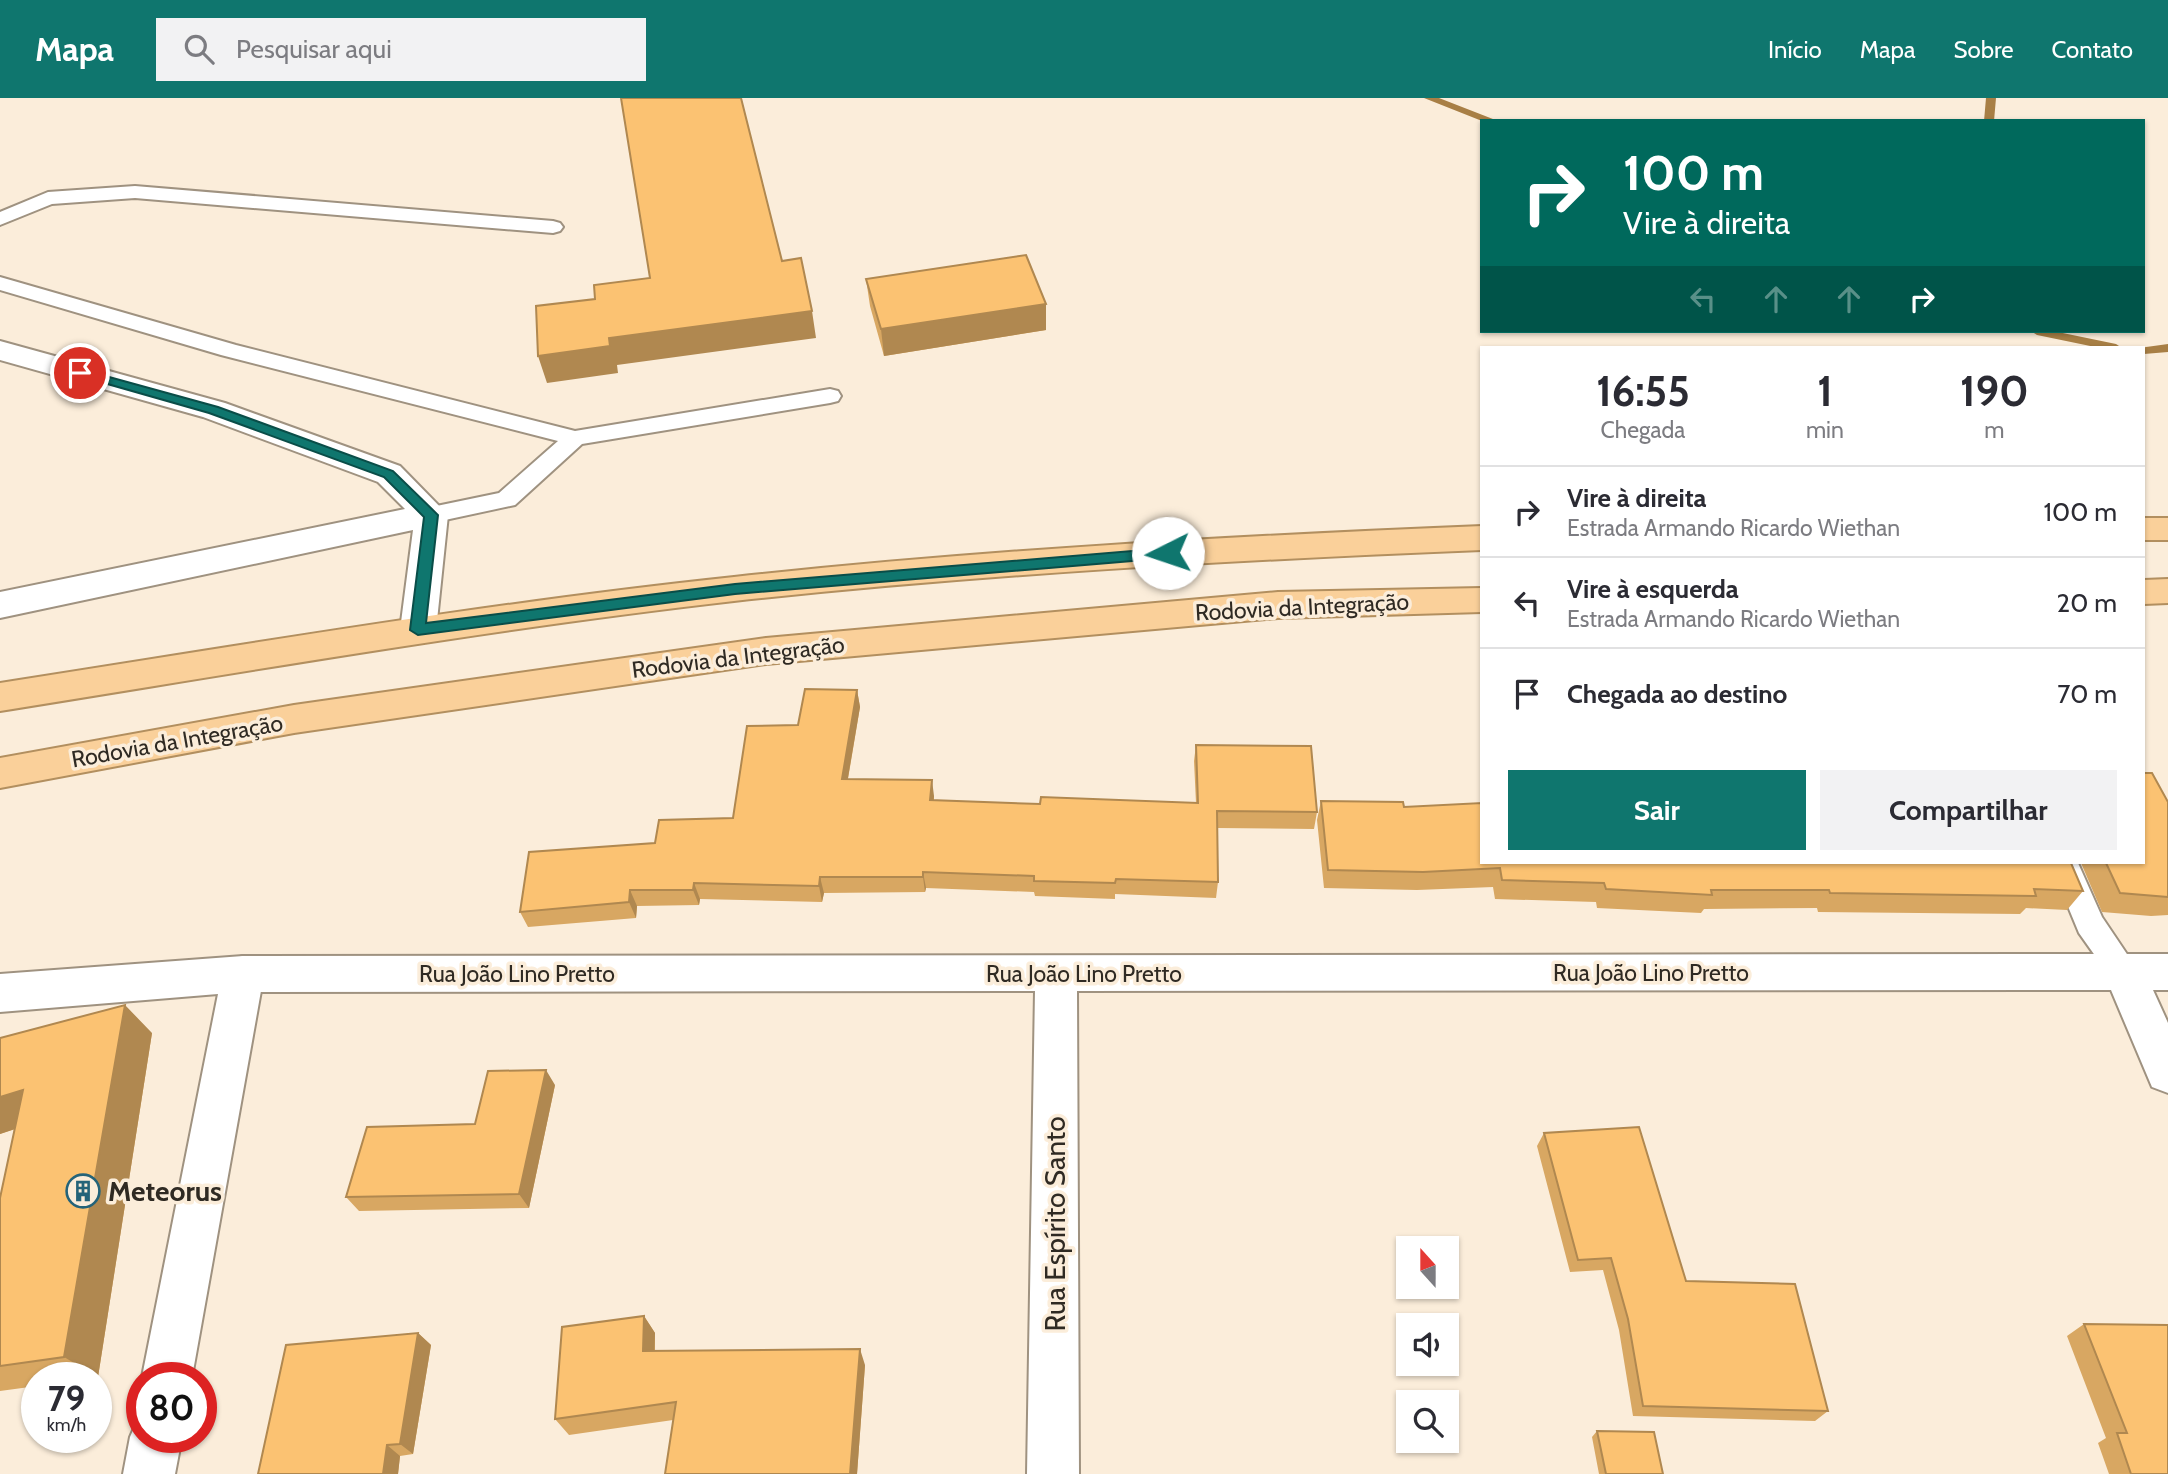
<!DOCTYPE html>
<html lang="pt">
<head>
<meta charset="utf-8">
<style>
  body { margin:0; font-family:Cabin,sans-serif; background:#f2f2f3; color:#2b2b33; height:100vh; display:flex; flex-direction:column; font-size:26px; white-space:nowrap }
  * { box-sizing:border-box; margin:0 }
  p { font-size:23px; color:#7c7c81 }
  .icon { flex:none; width:38px; height:38px; fill:none; stroke:currentColor; stroke-width:2; stroke-linecap:round; stroke-linejoin:round }
  .map { position:relative; flex:1; overflow:hidden }
  .details { position:absolute; left:1480px; top:248px; width:665px; height:518px; display:flex; flex-direction:column; background:#fff; border-radius:0px; box-shadow:0 2px 5px #0004 }
  .details>* { flex:none }
  .guide { position:absolute; left:1480px; top:21px; width:665px; height:214px; border-radius:0px; box-shadow:0 2px 5px #0004; background:#00695c; color:#fff; overflow:hidden }
  .needle { width:46px; rotate:339deg }
  .buttons { position:absolute; left:1396px; top:1138px; display:grid; gap:14px }
  .buttons a { display:grid; place-items:center; width:63px; height:63px; border-radius:0px; background:#fff; box-shadow:0 2px 5px #0004; font-size:35px }
  .speed { position:absolute; left:21px; top:1264px; display:flex; gap:14px; font-size:35px; font-weight:700; text-align:center }
  .speed>* { display:grid; place-content:center; width:91px; height:91px; border-radius:50%; background:#fff; box-shadow:0 2px 5px #0004; line-height:1 }
  .speed small { font-size:18px; font-weight:400 }
  .speed .limit { border:10px solid #d22; background:#fff; color:#111 }
  .pin { position:absolute; display:grid; place-items:center; width:60px; height:60px; color:#fff; margin:-30px; border:4px solid #fff; border-radius:50%; box-shadow:0 2px 7px #0007 }
  .me { position:absolute; width:77px; margin:-38px; rotate:266deg; stroke-linejoin:round; filter:drop-shadow(0 0 5px #0008) }
  .turn { display:flex; align-items:center; gap:24px; height:147px; padding:0 28px; font-size:32px }
  .turn .icon { width:91px; height:91px; stroke-width:2.5 }
  .turn b { display:block; font-size:49px; line-height:60px }
  .lanes { display:flex; align-items:center; height:66px; padding:0 28px; background:#0003; justify-content:center; gap:35px; direction:ltr }
  .lanes .off { opacity:.35 }
  .eta { display:flex; justify-content:space-evenly; align-items:center; height:119px; text-align:center }
  .eta b { font-size:42px; font-weight:700; line-height:49px }
  .action { display:flex; gap:14px; margin-top:auto; padding:14px 28px }
  .action a { flex:1; height:80px; border-radius:0px; background:#0f766e; color:#fff; font-size:28px; font-weight:700; line-height:80px; text-align:center }
  .action a+a { background:#f2f2f3; color:#2b2b33 }
  ul { padding:0; list-style:none }
  li { display:flex; align-items:center; gap:21px; height:91px; padding:0 28px; border-top:2px solid #e1e1e2 }
  li div { flex:1 }
  li b { display:block; font-size:26px }
  li em { font-style:normal }
  header { display:flex; align-items:center; gap:42px; box-sizing:border-box; height:98px; padding:0 35px; background:#0f766e; color:#fff }
  header strong { font-size:33px }
  nav { display:flex; gap:38px; margin-inline-start:auto; font-size:24px }
  .search { width:490px; height:63px; background:#f2f2f3; display:flex; align-items:center; gap:18px; box-sizing:border-box; padding:0 24px; border-radius:0px; color:#7c7c81; font-size:26px }
  .map>svg:first-child { display:block }
  .lines { fill:none; stroke-linecap:round; stroke-linejoin:round }
  .stream { fill:#a87f45; fill-rule:evenodd }
  .service-casing { stroke:#9f9280; stroke-width:4 }
  .minor-casing { stroke:#9f9280; stroke-width:4 }
  .tertiary-casing { stroke:#9f9280; stroke-width:4 }
  .trunk-casing { stroke:#b28f5f; stroke-width:4 }
  .service { fill:#fff; fill-rule:evenodd }
  .minor { fill:#fff; fill-rule:evenodd }
  .tertiary { fill:#fff; fill-rule:evenodd }
  .trunk { fill:#fad09a; fill-rule:evenodd }
  .wall { fill:#d8a762 }
  .shaded-wall { fill:#b08850 }
  .building { fill:#fbc272; stroke:#b08850; stroke-width:2 }
  .route { fill:#0f766e; stroke:#0a4d48; stroke-width:2 }
  .labels { text-anchor:middle; stroke-width:7; stroke-linejoin:round; paint-order:stroke }
  .street-label { font-size:23px; fill:#2f2a23; stroke:#fbedda }
  .near-poi-label { font-size:28px; font-weight:bold; fill:#2f2a23; stroke:#fbedda; text-anchor:start }
  .near-street-label { font-size:28px; fill:#2f2a23; stroke:#fbedda }
</style>
</head>
<body>
<header>
<strong>Mapa</strong>
<div class="search"><svg class="icon" aria-label="search" viewBox="0 0 24 24"><circle cx="10" cy="10" r="6"/><path d="M15 15l6 6"/></svg>Pesquisar aqui</div>
<nav><a>Início</a><a>Mapa</a><a>Sobre</a><a>Contato</a></nav>
</header>
<div class="map">
<svg width="2168" height="1376" viewBox="0 0 2168 1376">
  <rect width="100%" height="100%" fill="#fbedda"/>
  <g class="lines">
    <path class="stream" d="M1424,0H1439L1498,23H1482Z
      M1986,0H1996L1994,23H1984Z
      M2031,233H2053L2116,246L2122,250H2100L2037,237Z
      M2168,246V254L2144,256V250H2139Z"/>
    <defs>
      <path id="service" d="M135,88L553,123L560,125L563,129L560,133L553,135L135,100L52,106L0,127V114L48,94Z
        M0,179L236,247L575,333L830,291L838,293L841,298L838,303L830,305L582,346L515,407L431,425L422,423L419,417L422,411L499,395L558,343L221,257L0,192Z
        M2050,765H2078L2102,819L2139,874L2135,883L2124,887L2113,883L2079,835Z"/>
      <path id="minor" d="M0,243L225,305L400,368L448,417L436,532L431,541L418,545L405,541L400,532L413,432L0,520V494L405,411L378,384L203,319L0,262Z
        M2124,856H2168V892H2153L2168,925V995L2152,989L2111,892L1077,893L1079,1376H1027L1035,893L243,894L228,889L222,876L228,863L243,858Z"/>
      <path id="tertiary" d="M243,858L258,863L264,876L192,1279H142L218,896L0,914V876Z
        M142,1319V1339H182L175,1376H123L130,1339L138,1321Z"/>
      <path id="trunk" d="M2144,420H2168V442H2144Z
        M1482,428V452C1232,462 983,476 734,503C488,531 244,574 0,613V585C244,547 488,505 734,479C983,452 1232,438 1482,428Z
        M2168,481V505L2144,506V482Z
        M1482,490V514L1278,520L766,566L294,635L0,690V660L294,607L766,540L1278,494Z"/>
    </defs>
    <use href="#service" class="service-casing"/>
    <use href="#minor" class="minor-casing"/>
    <use href="#tertiary" class="tertiary-casing"/>
    <use href="#trunk" class="trunk-casing"/>
    <use href="#service" class="service"/>
    <use href="#minor" class="minor"/>
    <use href="#tertiary" class="tertiary"/>
    <use href="#trunk" class="trunk"/>
  </g>
  <path class="wall" d="M866,181L1046,206V232L884,258L870,208Z
    M857,592L860,609L848,681L934,698V702L1040,706L1196,705L1194,663L1196,647L1317,714L1314,731L1217,730L1218,784L1216,800L1115,796V801L1035,798L1034,794L926,790L925,794L824,795L822,804L700,801L699,807L637,808L636,820L528,829L520,814L655,745L733,720L798,627Z
    M1321,703L1404,709L2083,793L2067,812L2026,810L2020,816L1818,814L1817,810L1704,811L1701,815L1597,810L1596,804L1495,801L1493,789L1417,792L1324,790L1317,722Z
    M2168,704V817L2151,818L2102,814L2081,765H2144Z
    M152,935L98,1279H37V1288L0,1293V1100L15,1031L0,1036V940Z
    M555,987L529,1110L359,1113L346,1099L475,1026Z
    M1544,1035L1686,1183L1828,1313L1815,1323L1633,1318L1619,1232L1603,1172L1570,1174L1537,1048Z
    M644,1218L655,1235V1253L865,1267L857,1376H665L673,1322L569,1337L555,1321Z
    M2084,1226L2168,1376H2109L2098,1345L2106,1340L2067,1238Z
    M418,1235L431,1247L413,1356L400,1358L398,1376H258Z
    M1597,1333L1663,1376H1599L1592,1339Z"/>
  <path class="shaded-wall" d="M1046,206V232L884,258L881,231Z
    M812,213L816,240L617,267L618,275L547,285L538,258L609,240Z
    M857,592L860,609L845,697L842,681Z
    M932,682L934,698L932,718L930,702Z
    M923,774L926,790L925,794L923,779Z
    M820,779L824,795L822,804L819,788Z
    M694,785L700,801L699,807L693,792Z
    M630,792L637,808L636,820L629,804Z
    M125,907L152,935L98,1279L64,1259Z
    M546,972L555,987L529,1110L519,1096Z
    M23,992L54,1018L0,1036V999Z
    M644,1218L655,1235L654,1270L643,1253Z
    M418,1235L431,1247L413,1356L400,1346Z
    M860,1251L865,1267L857,1376H850Z
    M387,1347L400,1358L398,1376H383Z"/>
  <path class="building" d="M621,0H741L782,163L801,160L812,213L609,240L610,248L538,258L536,208L595,201L594,187L650,180Z
    M1026,157L1046,206L881,231L866,181Z
    M805,591L857,592L842,681L932,682L930,702L1040,706L1041,699L1198,705L1196,647L1311,648L1317,714L1217,713L1218,784L1116,781L1115,785L1034,783V778L923,774V779H820L819,788L694,785L693,792H630L629,804L520,814L529,754L655,745L659,722L733,720L747,628L798,627Z
    M2144,675H2152L2168,704V799L2120,795L2106,765H2144Z
    M1321,703L1403,704L1404,709L1482,705V765H2071L2083,793L2034,791L2036,798L1830,795L1829,792H1711L1712,797L1606,791L1604,785L1502,782L1500,770L1423,774L1328,772Z
    M125,907L64,1259L0,1268V1100L23,992L0,999V940Z
    M546,972L519,1096L346,1099L367,1029L475,1026L488,973Z
    M1639,1029L1686,1183L1795,1186L1828,1313L1643,1308L1628,1221L1611,1160L1578,1162L1544,1035Z
    M644,1218L643,1253L860,1251L850,1376H665L676,1304L555,1321L562,1229Z
    M2084,1226L2168,1227V1376H2131L2117,1335H2127Z
    M418,1235L400,1346L387,1347L383,1376H258L286,1247Z
    M1597,1333L1654,1334L1663,1376H1606Z"/>
  <path class="route" d="M80,271L218,309L393,373L438,417L426,525L735,486L1168,450L1175,455L1168,460L735,496L418,537L410,532L424,419L384,379L209,315L76,277L74,275Z"/>
  <defs>
    <symbol id="building-ring" viewBox="-11 -11 22 22"><circle r="9.5" fill="#fbedda" stroke="#246379" stroke-width="1.5"/><path d="M-4-6H4V6H1V3H-1V6H-4ZM-2.5-4.3h1.7v1.8h-1.7ZM.8-4.3h1.7v1.8H.8ZM-2.5-1h1.7V.8h-1.7ZM.8-1h1.7V.8H.8Z" fill="#246379"/></symbol>
  </defs>
  <g fill-rule="evenodd">
    <use href="#building-ring" x="64" y="1074" width="38" height="38"/>
  </g>
  <g class="labels">
    <g class="street-label">
      <text transform="translate(1302 509) rotate(-3)" y="8">Rodovia da Integração</text>
      <text transform="translate(738 559) rotate(-7)" y="8">Rodovia da Integração</text>
      <text transform="translate(177 643) rotate(-10)" y="8">Rodovia da Integração</text>
      <text x="1651" y="883">Rua João Lino Pretto</text>
      <text x="517" y="884">Rua João Lino Pretto</text>
      <text x="1084" y="884">Rua João Lino Pretto</text>
    </g>
    <g class="near-poi-label">
      <text x="108" y="1103">Meteorus</text>
    </g>
    <g class="near-street-label">
      <text transform="translate(1055 1126) rotate(-90)" y="10">Rua Espírito Santo</text>
    </g>
  </g>
</svg>
<div class="buttons">
<a><svg class="needle" viewBox="-14 -14 28 28"><path d="M0-13l5 13h-10z" fill="#e53935"/><path d="M0 13l5-13h-10z" fill="#7c7c81"/></svg></a>
<a><svg class="icon" aria-label="sound" viewBox="0 0 24 24"><path d="M4 9h4l5-4v14l-5-4H4zM17 9q2 3 0 6"/></svg></a>
<a><svg class="icon" aria-label="search" viewBox="0 0 24 24"><circle cx="10" cy="10" r="6"/><path d="M15 15l6 6"/></svg></a>
</div>
<div class="speed"><div>79<small>km/h</small></div><div class="limit">80</div></div>
<div class="pin" style="left:80px;top:275px;background:#d93025"><svg class="icon" aria-label="arrive" viewBox="0 0 24 24"><path d="M6 21V4h12l-3 4 3 4H6"/></svg></div>
<svg class="me" style="left:1168px;top:455px" viewBox="-20 -20 40 40"><circle r="19" fill="#fff"/><path d="M0-13L10 11 0 6-10 11z" fill="#0f766e"/></svg>
<div class="guide">
<div class="turn"><svg class="icon" aria-label="right" viewBox="0 0 24 24"><path d="M7 20v-9h11M14 6l5 5-5 5"/></svg><div><b>100 m</b>Vire à direita</div></div>
<div class="lanes"><svg class="icon off" aria-label="left" viewBox="0 0 24 24"><path d="M17 20v-9H6M10 6l-5 5 5 5"/></svg><svg class="icon off" aria-label="ahead" viewBox="0 0 24 24"><path d="M12 20V5M6 11l6-6 6 6"/></svg><svg class="icon off" aria-label="ahead" viewBox="0 0 24 24"><path d="M12 20V5M6 11l6-6 6 6"/></svg><svg class="icon" aria-label="right" viewBox="0 0 24 24"><path d="M7 20v-9h11M14 6l5 5-5 5"/></svg></div>
</div>
<section class="details">
<div class="eta">
<div><b>16:55</b><p>Chegada</p></div>
<div><b>1</b><p>min</p></div>
<div><b>190</b><p>m</p></div>
</div>
<ul>
<li><svg class="icon" aria-label="right" viewBox="0 0 24 24"><path d="M7 20v-9h11M14 6l5 5-5 5"/></svg><div><b>Vire à direita</b><p>Estrada Armando Ricardo Wiethan</p></div><em>100 m</em></li>
<li><svg class="icon" aria-label="left" viewBox="0 0 24 24"><path d="M17 20v-9H6M10 6l-5 5 5 5"/></svg><div><b>Vire à esquerda</b><p>Estrada Armando Ricardo Wiethan</p></div><em>20 m</em></li>
<li><svg class="icon" aria-label="arrive" viewBox="0 0 24 24"><path d="M6 21V4h12l-3 4 3 4H6"/></svg><div><b>Chegada ao destino</b></div><em>70 m</em></li>
</ul>
<div class="action"><a>Sair</a><a>Compartilhar</a></div>
</section>
</div>
</body>
</html>
